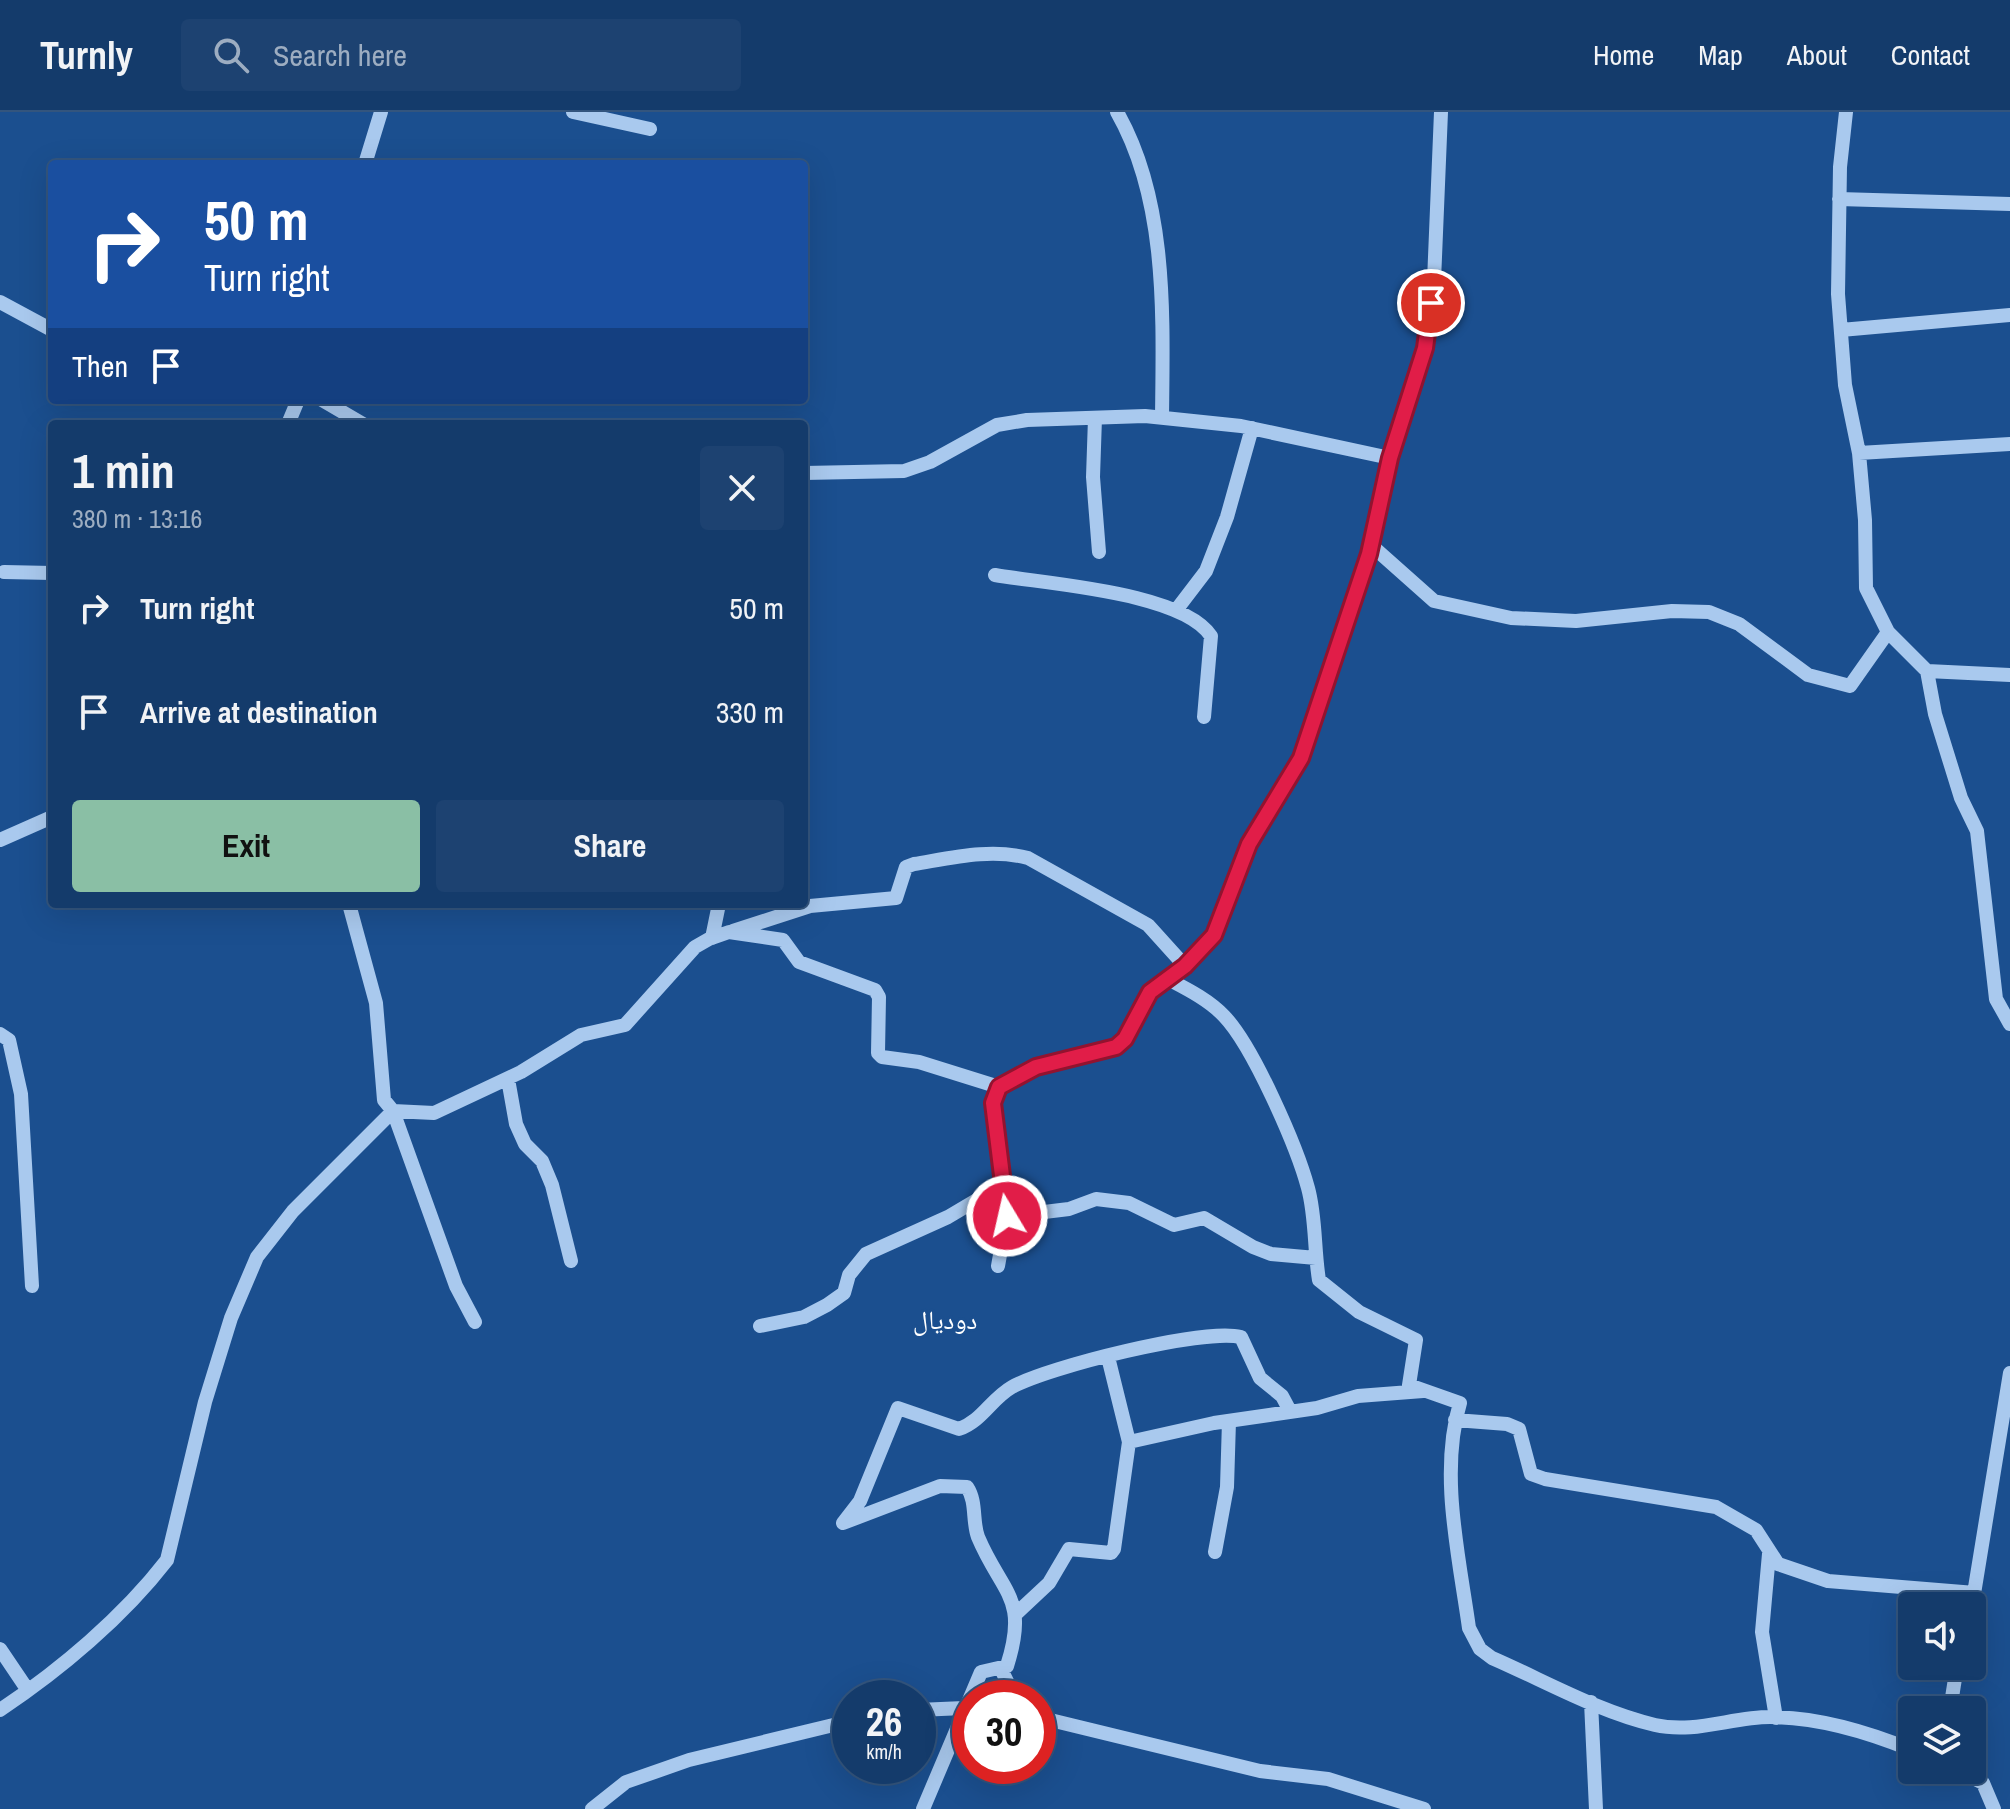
<!DOCTYPE html>
<html lang="en">
<head>
<meta charset="utf-8">
<style>
  body { margin:0; font-family:"Archivo Narrow","Noto Naskh Arabic",sans-serif; background:#1d4271; color:#f1f3f6; height:100vh; display:flex; flex-direction:column; font-size:30px; white-space:nowrap }
  * { box-sizing:border-box; margin:0 }
  p { font-size:26px; color:#9dadc1 }
  .icon { flex:none; width:44px; height:44px; fill:none; stroke:currentColor; stroke-width:2; stroke-linecap:round; stroke-linejoin:round }
  .map { position:relative; flex:1; overflow:hidden }
  .details { position:absolute; left:48px; top:308px; width:760px; height:488px; display:flex; flex-direction:column; background:#143b6b; border-radius:8px; box-shadow:0 8px 32px #0002,0 0 0 2px #33557e }
  .details>* { flex:none }
  .top-card { position:absolute; left:48px; top:48px; width:760px; height:244px; border-radius:8px; box-shadow:0 8px 32px #0002,0 0 0 2px #33557e; background:#1a4fa0; color:#fff; overflow:hidden }
  .controls { position:absolute; left:1898px; top:1480px; display:grid; gap:16px }
  .controls a { display:grid; place-items:center; width:88px; height:88px; border-radius:8px; background:#143b6b; box-shadow:0 8px 32px #0002,0 0 0 2px #33557e; font-size:40px }
  .speed { position:absolute; left:832px; top:1568px; display:flex; gap:16px; font-size:40px; font-weight:700; text-align:center }
  .speed>* { display:grid; place-content:center; width:104px; height:104px; border-radius:50%; background:#143b6b; box-shadow:0 8px 32px #0002,0 0 0 2px #33557e; line-height:1 }
  .speed small { font-size:20px; font-weight:400 }
  .speed .limit { border:12px solid #d22; background:#fff; color:#111 }
  .pin { position:absolute; display:grid; place-items:center; width:68px; height:68px; color:#fff; margin:-34px; border:4px solid #fff; border-radius:50%; box-shadow:0 2px 8px #0007 }
  .me { position:absolute; width:88px; margin:-44px; rotate:351deg; stroke-linejoin:round; filter:drop-shadow(0 0 6px #0008) }
  .turn { display:flex; align-items:center; gap:28px; height:168px; padding:0 24px; font-size:36px }
  .turn .icon { width:104px; height:104px; stroke-width:2.5 }
  .turn b { display:block; font-size:56px; line-height:68px }
  .then { display:flex; align-items:center; height:76px; padding:0 24px; background:#0003; gap:16px; font-size:30px }
  .round { display:grid; place-items:center; flex:none; width:84px; height:84px; border-radius:8px; background:#1d4271 }
  .head { display:flex; align-items:center; justify-content:space-between; height:136px; padding:0 24px }
  h1 { font-size:48px; font-weight:800; line-height:60px }
  .button { display:flex; gap:16px; margin-top:auto; padding:16px 24px }
  .button a { flex:1; height:92px; border-radius:8px; background:#8abfa5; color:#111; font-size:32px; font-weight:800; line-height:92px; text-align:center }
  .button a+a { background:#1d4271; color:#f1f3f6 }
  ul { padding:0; list-style:none }
  li { display:flex; align-items:center; gap:24px; height:104px; padding:0 24px }
  li div { flex:1 }
  li b { display:block; font-size:30px }
  li em { font-style:normal }
  header { display:flex; align-items:center; gap:48px; box-sizing:border-box; height:112px; padding:0 40px; background:#143b6b; border-bottom:2px solid #33557e }
  header strong { font-size:38px }
  nav { display:flex; gap:44px; margin-inline-start:auto; font-size:28px }
  .search { width:560px; height:72px; background:#1d4271; display:flex; align-items:center; gap:20px; box-sizing:border-box; padding:0 28px; border-radius:8px; color:#9dadc1; font-size:30px }
  .map>svg:first-child { display:block }
  .lines { fill:none; stroke-linecap:round; stroke-linejoin:round }
  .minor { stroke:#a9c9ee; stroke-width:14 }
  .route-casing { stroke:#92132f; stroke-width:20 }
  .route { stroke:#e11d48; stroke-width:14 }
  .labels { text-anchor:middle; stroke-width:6; stroke-linejoin:round; paint-order:stroke }
  .quarter-label { font-size:26px; fill:#fff; stroke:#1b4f8f }
</style>
</head>
<body>
<header>
<strong>Turnly</strong>
<div class="search"><svg class="icon" aria-label="search" viewBox="0 0 24 24"><circle cx="10" cy="10" r="6"/><path d="M15 15l6 6"/></svg>Search here</div>
<nav><a>Home</a><a>Map</a><a>About</a><a>Contact</a></nav>
</header>
<div class="map">
<svg width="2010" height="1697" viewBox="0 0 2010 1697">
  <rect width="100%" height="100%" fill="#1b4f8f"/>
  <g class="lines">
    <path class="minor" d="M573,0L650,17
      M1117,0C1168,89 1163,206 1162,306
      M1846,0L1840,55L1838,182L1845,273L1859,341L1865,408L1866,476L1888,520L1927,559L1935,602L1961,686L1977,719L1996,887L2010,912
      M365,52L381,0
      M1839,87L2010,92
      M0,190L52,218
      M1841,218L2010,203
      M322,288L363,312
      M1095,306L1093,365L1099,440
      M288,312L298,288
      M1859,341L2010,332
      M804,361L904,359L930,350L997,313L1027,308L1145,304L1241,314L1390,346
      M1371,433L1434,489L1511,506L1576,509L1672,499L1709,500L1739,512L1808,563L1850,574L1888,520
      M4,460L52,461
      M995,463C1046,472 1182,480 1211,524L1204,605
      M1177,497L1206,459L1227,405L1252,316
      M1927,559L2010,563
      M0,728L52,705
      M349,792L376,891L384,988L393,999L434,1001L521,960L581,923L625,913L695,835L709,827L729,820L783,828L799,850L875,878L879,885L878,941L882,945L919,950L999,975
      M733,819L810,794L896,786L906,755L914,752C951,746 991,736 1028,746L1148,813L1185,854
      M712,826L719,792
      M1168,867C1187,877 1209,888 1224,904C1253,934 1297,1035 1308,1076C1316,1105 1314,1138 1319,1168L1359,1200L1416,1228L1409,1273L1460,1291C1439,1361 1459,1444 1469,1516L1480,1537L1492,1546C1545,1569 1599,1600 1655,1613C1694,1622 1732,1605 1770,1605C1818,1605 1868,1620 1912,1638
      M0,922L9,928L21,982L32,1174
      M508,967L516,1012L525,1032L542,1049L552,1073L571,1149
      M1005,1114L1036,1101L1069,1097L1096,1087L1129,1091L1174,1113L1204,1106L1253,1135L1271,1142L1316,1146
      M998,1154L1007,1104L993,991L999,975L1036,955L1116,935L1125,927L1150,880L1185,854L1214,823L1249,732L1301,646L1314,611L1369,442L1390,346L1425,236L1434,169L1441,0
      M760,1214L804,1205L827,1193L844,1181L849,1163L866,1142L948,1105L1002,1073
      M1108,1245L1129,1330
      M1455,1308L1507,1312L1519,1317L1531,1362L1545,1367L1716,1395L1756,1418L1778,1452L1828,1469L1975,1481
      M843,1411L860,1389L898,1296L959,1317C982,1309 991,1287 1012,1275C1048,1255 1203,1216 1241,1225L1260,1266L1282,1284L1290,1299
      M843,1411L940,1374L967,1375C977,1390 972,1409 978,1425C1002,1482 1029,1485 1007,1554L981,1560L923,1697
      M1215,1440L1227,1375L1229,1309
      M1769,1442L1762,1520L1776,1606
      M1972,1494L2010,1261
      M1017,1501L1049,1471L1069,1437L1111,1441L1114,1437L1129,1330L1214,1311L1317,1296L1358,1284L1423,1279
      M0,1537L27,1577
      M1001,1557L1015,1586
      M1591,1590L1596,1697
      M0,1598C60,1558 123,1505 167,1448L205,1290L231,1206L257,1145L293,1099L393,999L456,1174L475,1210
      M918,1598L964,1596
      M1950,1598L1957,1554
      M1038,1605L1260,1659L1328,1667L1424,1697
      M1958,1658L1983,1671L1994,1697
      M592,1697L626,1670L689,1648L850,1609"/>
  </g>
  <g class="lines">
    <defs>
      <path id="route" d="M1007,1104L993,991L999,975L1036,955L1116,935L1125,927L1150,880L1185,854L1214,823L1249,732L1301,646L1369,442L1390,346L1425,236L1431,191"/>
    </defs>
    <use href="#route" class="route-casing"/>
    <use href="#route" class="route"/>
  </g>
  <g class="labels">
    <g class="quarter-label">
      <text x="945" y="1217">دودیال</text>
    </g>
  </g>
</svg>
<div class="controls">
<a><svg class="icon" aria-label="sound" viewBox="0 0 24 24"><path d="M4 9h4l5-4v14l-5-4H4zM17 9q2 3 0 6"/></svg></a>
<a><svg class="icon" aria-label="layers" viewBox="0 0 24 24"><path d="M12 4l9 5-9 5-9-5zM3 14l9 5 9-5"/></svg></a>
</div>
<div class="speed"><div>26<small>km/h</small></div><div class="limit">30</div></div>
<div class="pin" style="left:1431px;top:191px;background:#d93025"><svg class="icon" aria-label="arrive" viewBox="0 0 24 24"><path d="M6 21V4h12l-3 4 3 4H6"/></svg></div>
<svg class="me" style="left:1007px;top:1104px" viewBox="-20 -20 40 40"><circle r="17" fill="#e11d48" stroke="#fff" stroke-width="3"/><path d="M0-11L8 9 0 5-8 9z" fill="#fff"/></svg>
<div class="top-card">
<div class="turn"><svg class="icon" aria-label="right" viewBox="0 0 24 24"><path d="M7 20v-9h11M14 6l5 5-5 5"/></svg><div><b>50 m</b>Turn right</div></div>
<div class="then">Then<svg class="icon" aria-label="arrive" viewBox="0 0 24 24"><path d="M6 21V4h12l-3 4 3 4H6"/></svg></div>
</div>
<section class="details">
<div class="head"><div><h1>1 min</h1><p>380 m · 13:16</p></div><a class="round"><svg class="icon" aria-label="close" viewBox="0 0 24 24"><path d="M6 6l12 12M18 6L6 18"/></svg></a></div>
<ul>
<li><svg class="icon" aria-label="right" viewBox="0 0 24 24"><path d="M7 20v-9h11M14 6l5 5-5 5"/></svg><div><b>Turn right</b></div><em>50 m</em></li>
<li><svg class="icon" aria-label="arrive" viewBox="0 0 24 24"><path d="M6 21V4h12l-3 4 3 4H6"/></svg><div><b>Arrive at destination</b></div><em>330 m</em></li>
</ul>
<div class="button"><a>Exit</a><a>Share</a></div>
</section>
</div>
</body>
</html>
